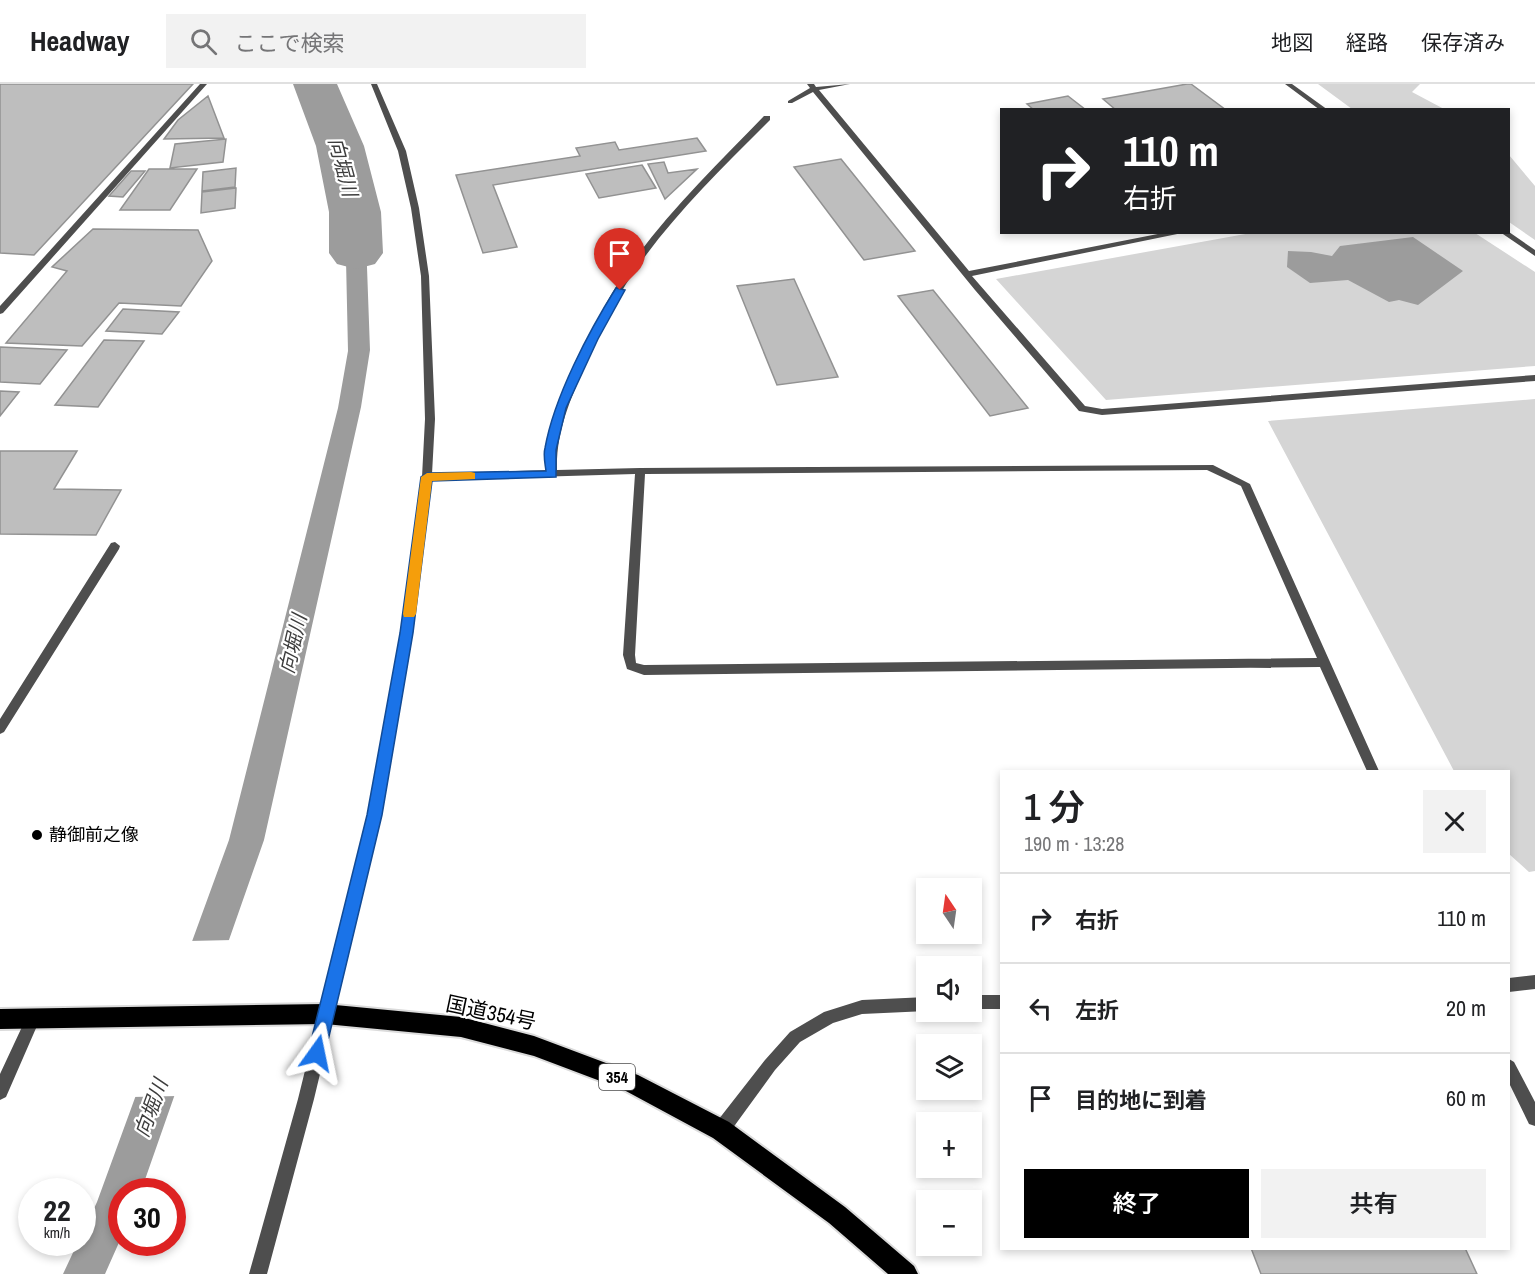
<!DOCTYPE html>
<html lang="ja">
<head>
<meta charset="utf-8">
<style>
  body { margin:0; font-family:"Archivo Narrow","Noto Sans JP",sans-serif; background:#f2f2f2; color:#202124; height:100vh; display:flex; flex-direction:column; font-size:22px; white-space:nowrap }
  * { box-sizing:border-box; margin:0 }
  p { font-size:20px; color:#757577 }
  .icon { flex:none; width:33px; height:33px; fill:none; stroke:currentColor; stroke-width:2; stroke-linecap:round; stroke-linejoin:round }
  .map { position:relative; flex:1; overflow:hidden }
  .drawer { position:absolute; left:1000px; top:686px; width:510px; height:480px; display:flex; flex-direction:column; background:#fff; border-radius:0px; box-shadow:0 3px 9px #0003 }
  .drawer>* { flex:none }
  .hud { position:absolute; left:1000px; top:24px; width:510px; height:126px; border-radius:0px; box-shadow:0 3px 9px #0003; background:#202124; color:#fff; overflow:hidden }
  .needle { width:39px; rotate:347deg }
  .fabs { position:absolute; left:916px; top:794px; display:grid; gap:12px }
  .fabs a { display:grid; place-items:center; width:66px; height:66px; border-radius:0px; background:#fff; box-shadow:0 3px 9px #0003; font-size:30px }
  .speed { position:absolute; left:18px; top:1094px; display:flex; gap:12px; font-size:30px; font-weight:700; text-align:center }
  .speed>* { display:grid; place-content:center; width:78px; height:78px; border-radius:50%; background:#fff; box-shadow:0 3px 9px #0003; line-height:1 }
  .speed small { font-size:15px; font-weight:400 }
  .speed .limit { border:9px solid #d22; background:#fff; color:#111 }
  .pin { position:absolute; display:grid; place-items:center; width:51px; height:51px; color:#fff; margin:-62px -26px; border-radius:50% 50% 50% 0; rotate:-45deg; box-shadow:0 0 6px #0007 }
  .pin .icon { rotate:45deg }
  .me { position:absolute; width:66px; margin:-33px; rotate:12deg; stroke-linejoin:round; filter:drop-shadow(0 0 4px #0008) }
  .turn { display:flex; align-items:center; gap:21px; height:126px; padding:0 24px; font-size:27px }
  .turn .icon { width:78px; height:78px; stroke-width:2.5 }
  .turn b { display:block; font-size:42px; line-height:51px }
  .round { display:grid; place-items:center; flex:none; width:63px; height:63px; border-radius:0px; background:#f2f2f2 }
  .headline { display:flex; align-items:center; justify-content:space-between; height:102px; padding:0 24px }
  h1 { font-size:36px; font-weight:600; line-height:45px }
  .button { display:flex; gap:12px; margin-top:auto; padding:12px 24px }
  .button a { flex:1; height:69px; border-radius:0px; background:#000; color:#fff; font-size:24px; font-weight:600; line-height:69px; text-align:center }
  .button a+a { background:#f2f2f2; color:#202124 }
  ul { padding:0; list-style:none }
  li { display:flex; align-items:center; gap:18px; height:90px; padding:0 24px; border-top:2px solid #e0e0e0 }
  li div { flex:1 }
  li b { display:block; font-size:22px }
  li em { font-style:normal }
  header { display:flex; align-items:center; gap:36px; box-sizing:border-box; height:84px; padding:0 30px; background:#fff; border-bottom:2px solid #e0e0e0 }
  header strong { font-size:28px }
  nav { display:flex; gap:33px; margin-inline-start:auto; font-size:21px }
  .search { width:420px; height:54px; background:#f2f2f2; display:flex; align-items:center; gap:15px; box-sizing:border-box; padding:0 21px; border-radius:0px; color:#757577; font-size:22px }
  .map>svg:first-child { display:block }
  .green { fill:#d5d5d5 }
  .water { fill:#9c9c9c }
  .pier { fill:#fff }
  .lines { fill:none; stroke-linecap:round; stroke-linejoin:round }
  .river { fill:#9c9c9c; fill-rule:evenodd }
  .building { fill:#bebebe; stroke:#929292; stroke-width:1.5 }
  .trunk-casing { stroke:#dbdbdb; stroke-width:4 }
  .service { fill:#4e4e4e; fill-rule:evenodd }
  .minor { fill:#4e4e4e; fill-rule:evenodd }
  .tertiary { fill:#4e4e4e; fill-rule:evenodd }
  .trunk { fill:#000; fill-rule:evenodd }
  .route { fill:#1a73e8; stroke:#114b97; stroke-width:1.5 }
  .slow { fill:#f59e0b }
  .poi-dot { fill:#000; stroke:#fff; stroke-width:2 }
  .labels { text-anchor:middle; stroke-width:4.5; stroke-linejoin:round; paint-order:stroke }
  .shield { fill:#fff; stroke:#4c4c4c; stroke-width:1.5 }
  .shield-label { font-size:16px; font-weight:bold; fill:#000 }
  .poi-label { font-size:18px; fill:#000; stroke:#fff; text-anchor:start }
  .water-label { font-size:20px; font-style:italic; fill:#3d3d3d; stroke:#fff }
  .near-street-label { font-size:21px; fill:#000; stroke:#fff }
</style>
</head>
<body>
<header>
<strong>Headway</strong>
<div class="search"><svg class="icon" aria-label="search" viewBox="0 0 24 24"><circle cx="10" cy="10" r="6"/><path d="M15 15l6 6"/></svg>ここで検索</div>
<nav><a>地図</a><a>経路</a><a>保存済み</a></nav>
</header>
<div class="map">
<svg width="1535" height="1190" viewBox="0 0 1535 1190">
  <rect width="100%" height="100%" fill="#fff"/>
  <path class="green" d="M1318,0H1420L1412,8L1444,25H1352Z
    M1509,71L1535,102V156L1509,138Z
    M1251,149H1475L1535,188V282L1106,316L996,195Z
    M1535,315V787L1529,788L1509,770V687H1454L1268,337Z"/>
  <path class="water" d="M348,61L365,128L370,266L361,323L264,756L141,1107H122L121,1154L105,1190H63L78,1158H82L83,1148L97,1118L229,756L338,324L348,267L345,130L331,63Z
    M1413,153L1463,187L1418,221L1399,216L1389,218L1348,196L1310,199L1287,183L1288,167L1311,168L1332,172L1340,162Z"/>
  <path class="pier" d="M233,856L178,1012L132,1013L189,857Z"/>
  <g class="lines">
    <path class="river" d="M293,0H337L364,62L381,128L383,169L375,180L356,185L337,180L329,169V128L316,62Z"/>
  </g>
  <path class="building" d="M0,0H193L34,171L0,169Z
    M1187,0H1191L1226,26H1116L1103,15Z
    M208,12L224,54L164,55L178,36Z
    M1068,12L1086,26H1034L1027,20Z
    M697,54L706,67L493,101L517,163L483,169L456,91L580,72L576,64L615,58L619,66Z
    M226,55L223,78L170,84L175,60Z
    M841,75L915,167L864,176L794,83Z
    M664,78L668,89L697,85L665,115L648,80Z
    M642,81L656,104L599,114L586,90Z
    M236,84L235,103L202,107L203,88Z
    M149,85H197L170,126H120Z
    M131,87H145L123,113L109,112Z
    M236,104L235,124L201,129L202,108Z
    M93,145L198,146L212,177L181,222L119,219L82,262L6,259L67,187L52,183Z
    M794,195L838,293L777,301L737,202Z
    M933,206L1028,324L990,332L898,212Z
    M123,225L179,228L162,250L106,247Z
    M104,256L144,257L98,323L55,321Z
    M0,263L67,266L40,300L0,298Z
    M0,307L19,308L0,332Z
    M0,367H77L54,405L121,406L96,451L0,450Z
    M1251,1164H1465L1477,1190H1261Z"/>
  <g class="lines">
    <defs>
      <path id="trunk" d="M325,920L461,933L534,952L638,991L729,1038L845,1123L914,1182L918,1190H888L829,1139L713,1054L624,1006L534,972L461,953L325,940L0,945V925Z"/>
    </defs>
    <use href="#trunk" class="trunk-casing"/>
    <path class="service" d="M200,0H207L3,229L0,230V222Z
      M807,0H814L816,3L850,0L819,6L969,187L1168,148H1187L972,192L1085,322L1102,325L1535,291V297L1102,331L1079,327L975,206L813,8L792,19H788V17L810,4Z
      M1285,0H1292L1328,26H1320Z
      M1500,148H1509L1535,166V172Z"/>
    <path class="minor" d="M371,0H377L406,67L419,124L429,192L435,335L432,390L547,386C546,348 560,316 576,282C589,254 601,226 617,201C657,138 713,85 764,32H770V36C719,87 665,139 626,200C610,226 598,254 585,282C570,316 556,348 557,386L640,384L1213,381L1250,400L1379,687H1367L1320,583L644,591L627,585L623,571L635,390L432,396L413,549L382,731L314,1015L267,1190H249L298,1015L368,731L401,549L422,393L425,335L421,192L411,124L398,67ZM1207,386L1241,402L1317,574L644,581L636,579L635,571L645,390Z
      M115,458L120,462L119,465L4,648L0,650V635L111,459Z
      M33,928L38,930L40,935L6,1013L0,1016V990L28,930Z
      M1509,975L1514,978L1535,1018V1042L1529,1040L1509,999Z"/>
    <path class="tertiary" d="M1535,891V905L1509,908V894Z
      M972,911H1002V925H972Z
      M927,913V927L862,930L833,939L800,958L775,986L727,1052L721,1054L715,1052L713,1046L715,1040L765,976L790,948L824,928L862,916Z"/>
    <use href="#trunk" class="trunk"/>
  </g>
  <path class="route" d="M616,204L625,206L598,255L566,324L556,366V393L432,397L413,549L382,731L325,969L323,975L317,978L311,975L308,969L367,731L400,549L421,393L427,389L546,387C545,379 543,371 545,364C554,313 589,247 616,204Z"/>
  <path class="slow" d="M471,388L475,389V395L432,397L416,530L414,533H404L403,530L421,393L427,389Z"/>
  <circle class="poi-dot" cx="37" cy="751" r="6"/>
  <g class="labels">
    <rect class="shield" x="599" y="980" width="36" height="26" rx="4.5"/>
    <g class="shield-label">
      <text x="617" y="999">354</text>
    </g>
    <g class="poi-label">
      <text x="49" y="757">静御前之像</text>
    </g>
    <g class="water-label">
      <text transform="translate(343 83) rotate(75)" y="7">向堀川</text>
      <text transform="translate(293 560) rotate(-77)" y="7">向堀川</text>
      <text transform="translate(151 1024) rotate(-70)" y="7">向堀川</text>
    </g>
    <g class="near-street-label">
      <text transform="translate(491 929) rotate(12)" y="7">国道354号</text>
    </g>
  </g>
</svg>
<div class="fabs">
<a><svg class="needle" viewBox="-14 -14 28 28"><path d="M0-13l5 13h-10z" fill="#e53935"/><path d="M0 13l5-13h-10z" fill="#757577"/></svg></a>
<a><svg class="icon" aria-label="sound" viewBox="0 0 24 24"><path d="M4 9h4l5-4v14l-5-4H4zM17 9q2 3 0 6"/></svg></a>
<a><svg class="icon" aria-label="layers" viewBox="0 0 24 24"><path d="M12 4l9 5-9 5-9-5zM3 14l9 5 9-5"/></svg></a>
<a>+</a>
<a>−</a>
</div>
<div class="speed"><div>22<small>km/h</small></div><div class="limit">30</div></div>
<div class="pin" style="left:620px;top:206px;background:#d93025"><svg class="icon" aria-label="arrive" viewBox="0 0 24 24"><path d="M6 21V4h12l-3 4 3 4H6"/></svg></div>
<svg class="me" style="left:317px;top:969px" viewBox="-20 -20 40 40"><path d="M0-17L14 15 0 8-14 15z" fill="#1a73e8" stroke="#fff" stroke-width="4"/></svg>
<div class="hud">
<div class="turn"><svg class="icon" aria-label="right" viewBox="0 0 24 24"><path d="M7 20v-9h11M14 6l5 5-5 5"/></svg><div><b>110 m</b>右折</div></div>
</div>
<section class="drawer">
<div class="headline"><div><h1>1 分</h1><p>190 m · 13:28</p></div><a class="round"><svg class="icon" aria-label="close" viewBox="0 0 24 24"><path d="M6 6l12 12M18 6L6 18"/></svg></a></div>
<ul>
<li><svg class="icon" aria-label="right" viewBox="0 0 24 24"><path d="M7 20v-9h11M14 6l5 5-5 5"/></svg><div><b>右折</b></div><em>110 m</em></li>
<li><svg class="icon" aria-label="left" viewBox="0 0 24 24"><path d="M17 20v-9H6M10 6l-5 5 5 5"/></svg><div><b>左折</b></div><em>20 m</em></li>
<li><svg class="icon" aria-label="arrive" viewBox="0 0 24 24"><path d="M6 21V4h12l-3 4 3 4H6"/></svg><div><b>目的地に到着</b></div><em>60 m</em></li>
</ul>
<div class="button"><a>終了</a><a>共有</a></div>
</section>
</div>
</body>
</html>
